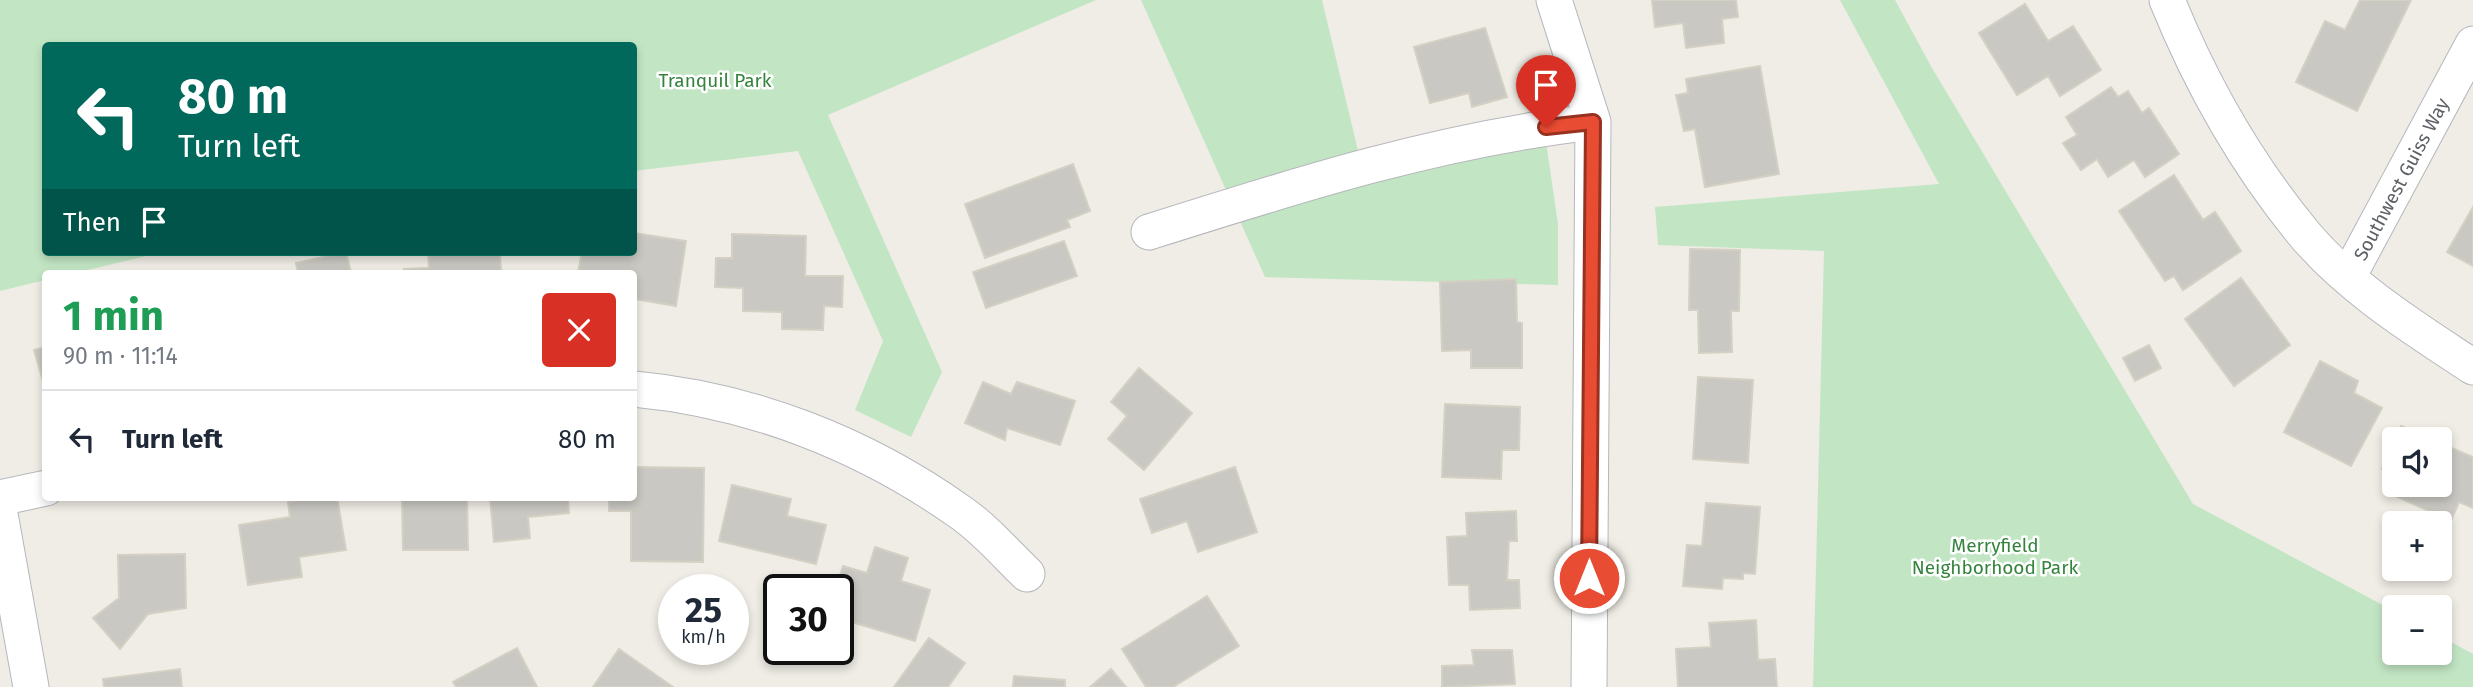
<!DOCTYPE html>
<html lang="en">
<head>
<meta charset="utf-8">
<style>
  body { margin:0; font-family:"Fira Sans",sans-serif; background:#f6f6f7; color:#1f2937; height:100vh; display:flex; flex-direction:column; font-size:26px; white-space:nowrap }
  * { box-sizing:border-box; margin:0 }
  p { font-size:23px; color:#747a83 }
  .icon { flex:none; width:38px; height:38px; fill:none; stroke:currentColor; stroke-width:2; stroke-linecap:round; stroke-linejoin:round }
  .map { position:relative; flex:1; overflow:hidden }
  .details { position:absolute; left:42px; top:270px; width:595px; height:231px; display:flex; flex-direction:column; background:#fff; border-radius:7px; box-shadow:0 4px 10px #0003 }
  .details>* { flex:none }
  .banner { position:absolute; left:42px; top:42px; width:595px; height:214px; border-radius:7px; box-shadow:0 4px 10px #0003; background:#00695c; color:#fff; overflow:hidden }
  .tools { position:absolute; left:2382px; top:427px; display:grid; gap:14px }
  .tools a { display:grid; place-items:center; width:70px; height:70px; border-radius:7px; background:#fff; box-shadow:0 4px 10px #0003; font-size:35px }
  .speed { position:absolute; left:658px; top:574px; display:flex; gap:14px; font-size:35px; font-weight:700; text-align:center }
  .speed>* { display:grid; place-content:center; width:91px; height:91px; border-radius:50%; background:#fff; box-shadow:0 4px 10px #0003; line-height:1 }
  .speed small { font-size:18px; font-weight:400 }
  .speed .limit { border:4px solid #111; border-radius:10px; background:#fff; color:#111 }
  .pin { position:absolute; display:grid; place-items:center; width:60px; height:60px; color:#fff; margin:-72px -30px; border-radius:50% 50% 50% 0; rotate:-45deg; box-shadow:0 0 7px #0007 }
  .pin .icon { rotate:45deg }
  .me { position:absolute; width:77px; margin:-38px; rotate:0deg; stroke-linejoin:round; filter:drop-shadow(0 0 5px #0008) }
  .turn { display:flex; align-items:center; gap:24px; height:147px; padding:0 21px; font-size:32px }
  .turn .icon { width:91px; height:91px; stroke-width:2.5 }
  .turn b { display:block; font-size:49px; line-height:60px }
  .then { display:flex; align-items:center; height:66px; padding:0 21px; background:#0003; gap:14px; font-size:26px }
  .round { display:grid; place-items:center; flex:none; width:74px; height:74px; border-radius:7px; background:#f6f6f7 }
  .summary { display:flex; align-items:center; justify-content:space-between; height:119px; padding:0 21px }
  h1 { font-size:42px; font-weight:700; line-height:52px; color:#1e9e55 }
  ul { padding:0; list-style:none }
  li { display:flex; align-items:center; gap:21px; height:98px; padding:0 21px; border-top:2px solid #e0e1e3 }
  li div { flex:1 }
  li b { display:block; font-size:26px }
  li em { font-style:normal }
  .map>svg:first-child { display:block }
  .green { fill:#c2e6c4 }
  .building { fill:#cac8c2; stroke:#d4d0c3; stroke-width:2 }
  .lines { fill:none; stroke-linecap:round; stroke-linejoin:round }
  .minor-casing { stroke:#b5b7bc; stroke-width:37 }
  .minor { stroke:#fff; stroke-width:35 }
  .route-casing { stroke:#973120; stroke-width:18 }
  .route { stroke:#e84c32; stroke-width:12 }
  .labels { text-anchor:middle; stroke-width:5; stroke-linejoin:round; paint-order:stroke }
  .park-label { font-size:19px; fill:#35843e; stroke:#fff }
  .street-label { font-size:19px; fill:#5d6065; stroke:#fff }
</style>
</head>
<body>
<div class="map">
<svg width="2473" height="687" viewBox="0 0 2473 687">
  <rect width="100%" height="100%" fill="#efede5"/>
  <path class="green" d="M0,0H1096L828,115L942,372L911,437L855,410L883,341L798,151L634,171V46H46V252H163L75,273H46L45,280L0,291Z
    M1141,0H1322L1360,159L1541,108L1558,224V285L1265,277Z
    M1840,0H1895L1932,68L2193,504L2394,611V653H2440V636L2473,654V687H1813L1824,251L1658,245L1655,207L1939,184Z"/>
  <path class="building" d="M1652,0H1736L1738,17L1722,19L1724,43L1686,48L1683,23L1655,27Z
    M2360,0H2411L2357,111L2296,82L2325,21L2345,30Z
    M2025,4L2048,41L2073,26L2101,70L2060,96L2048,76L2017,95L1979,33Z
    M1485,28L1507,97L1472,107L1469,93L1430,103L1414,47Z
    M1760,66L1779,174L1705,187L1695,129L1684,131L1676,95L1688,93L1686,79Z
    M2111,87L2118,97L2128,91L2142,113L2149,108L2179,154L2145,177L2134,160L2108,177L2097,159L2081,170L2063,143L2077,135L2066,117Z
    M1073,164L1090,211L1067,220L1070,227L985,258L965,204Z
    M2174,175L2203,220L2215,212L2241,251L2183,290L2174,276L2165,281L2119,211Z
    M2473,207V266L2447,252Z
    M634,233L686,241L676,306L634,299V273H578L582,252H634Z
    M732,234L806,236L805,276H843L842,307L824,306L823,330L782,329V312L743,311V288L715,287L716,258H732Z
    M1064,241L1077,276L986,308L973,272Z
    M1690,249L1740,250L1739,311H1731L1732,352L1699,353L1698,310H1689Z
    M346,252L351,273H298L296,263Z
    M428,252H500L501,273H404V269L429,268Z
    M2241,278L2290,345L2234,386L2185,319Z
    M1516,279L1517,322L1522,323V368H1471V350L1442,351L1440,282Z
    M2149,345L2161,368L2135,381L2123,358Z
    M46,347V388H45L34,350Z
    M2320,361L2358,381L2354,393L2382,408L2351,466L2284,432Z
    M1139,368L1192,413L1144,470L1108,439L1127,416L1111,402Z
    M1698,377L1753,380L1748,463L1693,459Z
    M983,382L1011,394L1017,382L1075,401L1060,445L1007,428L1005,440L965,423Z
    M1445,404L1520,407L1519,450H1502L1501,479L1442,477Z
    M2401,426L2432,439H2395Z
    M2394,442V475L2382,469Z
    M2440,443L2473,457V508L2459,502L2451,521L2393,495L2397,485H2440Z
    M634,467L704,468L703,562L631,561V511H609V497H634Z
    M1235,467L1257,532L1198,552L1187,521L1152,533L1140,499Z
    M732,485L791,499L787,516L826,525L816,564L719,541Z
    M322,497H337L346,550L299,557L302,577L248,585L239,525L290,517L288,502Z
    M402,497H467L468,550H403Z
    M490,497H568L569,513L528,517L530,538L494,542Z
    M1706,503L1760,507L1755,574L1743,573V579L1723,578L1722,589L1683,586L1687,545L1702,546Z
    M1516,511L1517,541H1509L1507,580H1519L1520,608L1470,610L1469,585H1449L1447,537L1467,536L1466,513Z
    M875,547L908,558L901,581L930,590L915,641L838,618V590H835L843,566L867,573Z
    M185,554L186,608L148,614L120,649L93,618L119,598L118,555Z
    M1207,596L1239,646L1173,687H1146L1122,649Z
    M1756,620L1758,660L1775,659L1777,687H1678L1676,649L1711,647L1709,623Z
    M929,638L965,663L948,687H894Z
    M517,648L537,687H456L453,682Z
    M619,649L673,687H593Z
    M1472,650H1512L1515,684L1442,687V666L1474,665Z
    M180,669L182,687H104L103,679Z
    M1111,669L1126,687H1090Z
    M1014,676L1065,680V687H1013Z"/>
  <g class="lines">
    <defs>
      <path id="minor" d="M1554,0L1593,122L1589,687
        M2167,0C2201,84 2247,165 2305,235C2351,289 2414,328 2473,367
        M1149,232C1294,186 1441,139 1593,122
        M2348,277L2473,44
        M634,389C752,400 864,444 960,512C985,529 1006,554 1027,574
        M0,498L46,488
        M0,514L31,687"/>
    </defs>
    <use href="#minor" class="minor-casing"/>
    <use href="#minor" class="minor"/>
  </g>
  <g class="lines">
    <defs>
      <path id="route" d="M1546,127L1593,122L1589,578"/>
    </defs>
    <use href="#route" class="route-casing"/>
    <use href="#route" class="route"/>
  </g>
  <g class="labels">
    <g class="park-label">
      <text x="715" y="87">Tranquil Park</text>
      <text x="1995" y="552">Merryfield<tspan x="1995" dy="22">Neighborhood Park</tspan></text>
    </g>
    <g class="street-label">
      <text transform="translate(2401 179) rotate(-62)" y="7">Southwest Guiss Way</text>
    </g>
  </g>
</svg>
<div class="tools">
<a><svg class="icon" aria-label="sound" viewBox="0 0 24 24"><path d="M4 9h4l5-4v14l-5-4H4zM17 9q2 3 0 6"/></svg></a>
<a>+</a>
<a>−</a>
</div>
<div class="speed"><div>25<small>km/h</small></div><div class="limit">30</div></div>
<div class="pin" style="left:1546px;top:127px;background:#d93025"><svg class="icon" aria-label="arrive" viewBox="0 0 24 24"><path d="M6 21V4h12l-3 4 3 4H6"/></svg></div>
<svg class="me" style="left:1589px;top:578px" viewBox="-20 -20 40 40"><circle r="17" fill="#e84c32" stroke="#fff" stroke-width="3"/><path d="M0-11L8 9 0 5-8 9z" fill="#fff"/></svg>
<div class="banner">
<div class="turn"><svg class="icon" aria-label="left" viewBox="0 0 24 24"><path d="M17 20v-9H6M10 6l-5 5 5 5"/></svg><div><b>80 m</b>Turn left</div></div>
<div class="then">Then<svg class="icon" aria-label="arrive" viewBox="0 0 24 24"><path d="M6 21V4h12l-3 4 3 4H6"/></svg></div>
</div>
<section class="details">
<div class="summary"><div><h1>1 min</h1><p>90 m · 11:14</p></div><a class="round" style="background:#d93025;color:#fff"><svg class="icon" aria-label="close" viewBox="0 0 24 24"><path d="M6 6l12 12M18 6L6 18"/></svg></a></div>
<ul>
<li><svg class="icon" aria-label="left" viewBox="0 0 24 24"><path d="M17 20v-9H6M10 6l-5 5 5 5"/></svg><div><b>Turn left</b></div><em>80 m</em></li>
</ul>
</section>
</div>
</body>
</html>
